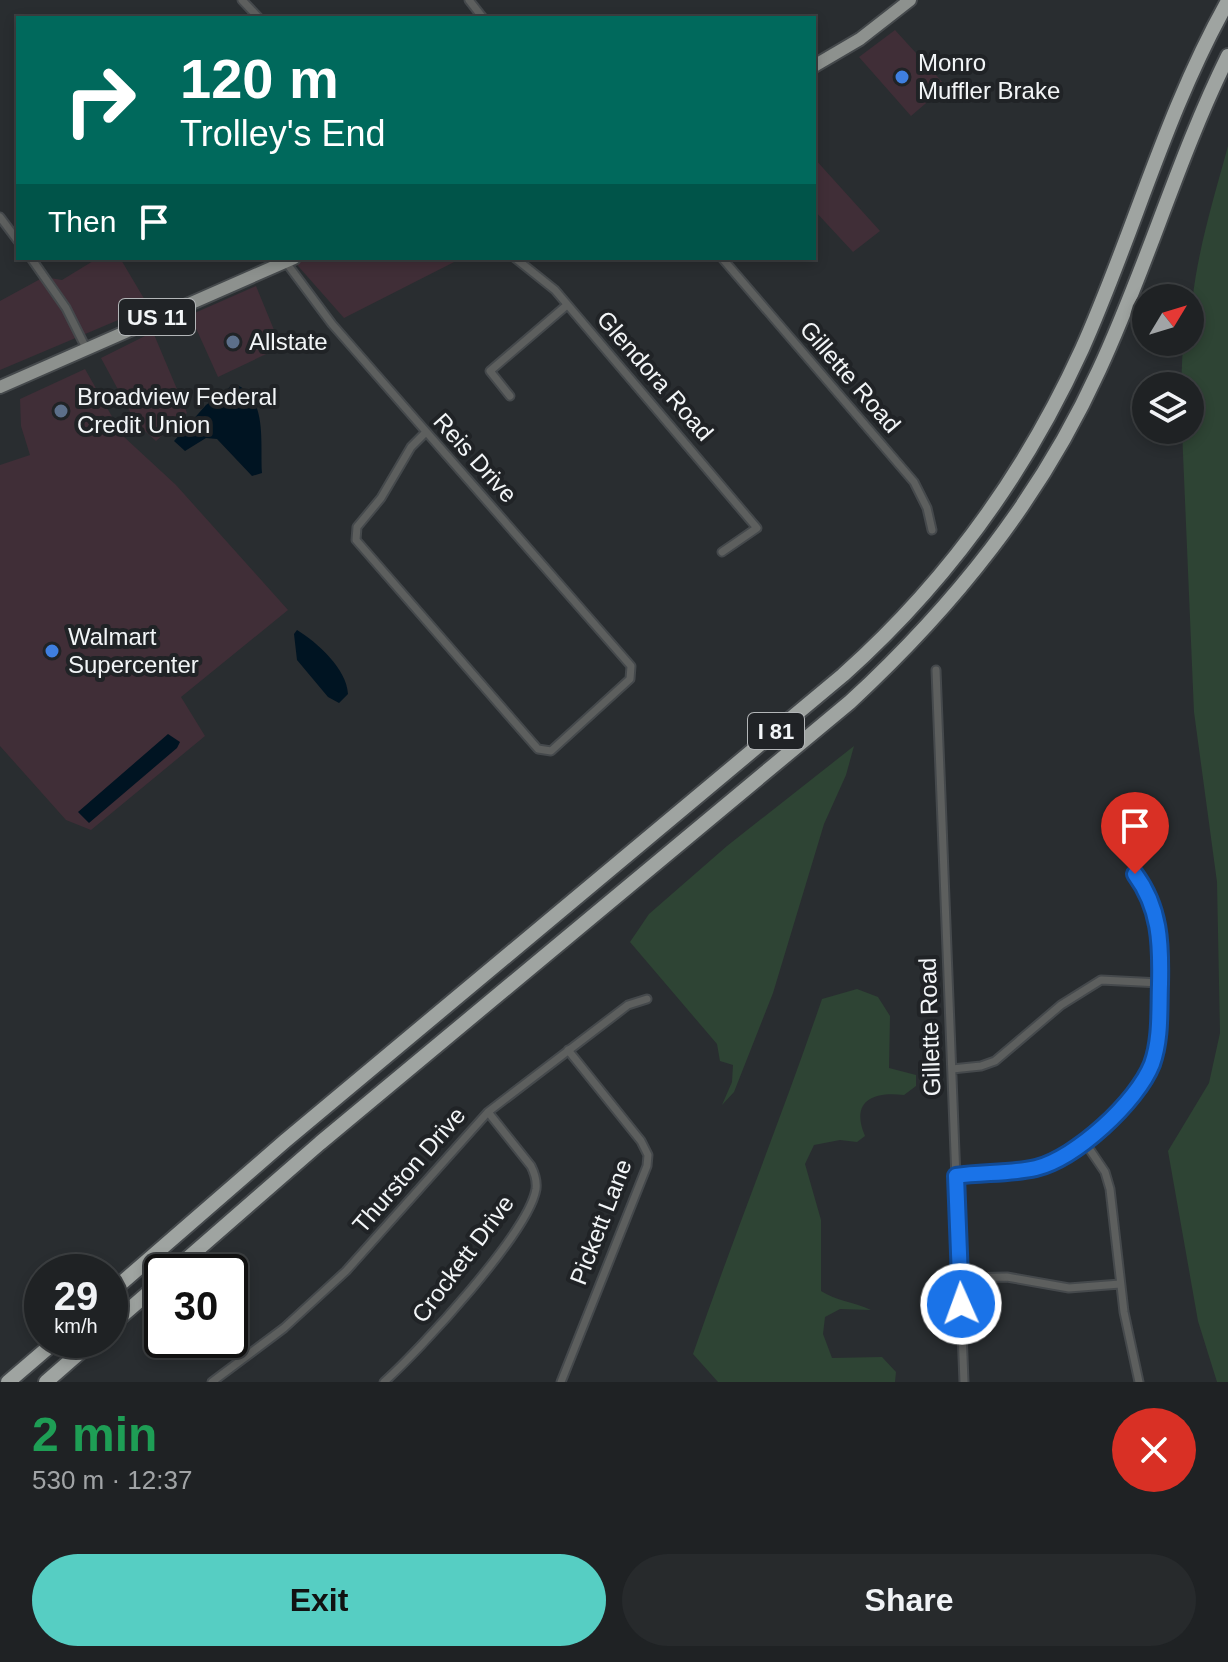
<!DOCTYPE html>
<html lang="en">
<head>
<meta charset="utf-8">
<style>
  body { margin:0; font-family:Helvetica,sans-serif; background:#272a2c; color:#f1f3f6; height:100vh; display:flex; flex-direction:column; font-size:30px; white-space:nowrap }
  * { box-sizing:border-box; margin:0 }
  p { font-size:26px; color:#a1a4a6 }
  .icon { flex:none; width:44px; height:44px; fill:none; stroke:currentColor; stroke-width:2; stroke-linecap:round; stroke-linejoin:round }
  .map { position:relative; height:1382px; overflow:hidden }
  .side { display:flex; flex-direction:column; background:#1f2224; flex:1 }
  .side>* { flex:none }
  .hud { position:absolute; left:16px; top:16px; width:800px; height:244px; border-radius:0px; box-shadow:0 4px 12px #0003,0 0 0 2px #3c3f41; background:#00695c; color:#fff; overflow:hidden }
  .needle { width:52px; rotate:52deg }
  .tools { position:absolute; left:1132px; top:284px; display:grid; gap:16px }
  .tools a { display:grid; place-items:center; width:72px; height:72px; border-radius:50%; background:#1f2224; box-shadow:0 4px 12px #0003,0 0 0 2px #3c3f41; font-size:40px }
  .speed { position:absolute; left:24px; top:1254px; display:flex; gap:16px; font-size:40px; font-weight:700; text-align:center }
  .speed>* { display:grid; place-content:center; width:104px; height:104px; border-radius:50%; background:#1f2224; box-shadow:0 4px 12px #0003,0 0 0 2px #3c3f41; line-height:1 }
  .speed small { font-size:20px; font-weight:400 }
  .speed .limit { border:4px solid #111; border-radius:12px; background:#fff; color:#111 }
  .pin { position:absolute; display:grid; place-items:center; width:68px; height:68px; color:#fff; margin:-82px -34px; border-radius:50% 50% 50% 0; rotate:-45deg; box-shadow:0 0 8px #0007 }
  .pin .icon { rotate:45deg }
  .me { position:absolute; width:88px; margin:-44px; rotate:358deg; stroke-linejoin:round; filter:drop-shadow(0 0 6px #0008) }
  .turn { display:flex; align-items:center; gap:28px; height:168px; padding:0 32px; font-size:36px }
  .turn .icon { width:104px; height:104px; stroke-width:2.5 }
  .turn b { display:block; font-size:56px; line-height:68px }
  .then { display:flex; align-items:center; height:76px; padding:0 32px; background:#0003; gap:16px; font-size:30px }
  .round { display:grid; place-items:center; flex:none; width:84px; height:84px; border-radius:42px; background:#272a2c }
  .summary { display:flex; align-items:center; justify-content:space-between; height:136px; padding:0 32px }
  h1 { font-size:48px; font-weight:800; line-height:60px; color:#1e9e55 }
  .action { display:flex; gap:16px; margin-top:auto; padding:16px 32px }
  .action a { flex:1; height:92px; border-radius:48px; background:#56cec3; color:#111; font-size:32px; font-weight:800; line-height:92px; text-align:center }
  .action a+a { background:#272a2c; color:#f1f3f6 }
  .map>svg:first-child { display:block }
  .commercial { fill:#402e37 }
  .green { fill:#2e4434 }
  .water { fill:#001422 }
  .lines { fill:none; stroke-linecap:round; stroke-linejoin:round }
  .street-casing { stroke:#45494c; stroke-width:11 }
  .primary-casing { stroke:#45494c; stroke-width:16 }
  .highway-casing { stroke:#45494c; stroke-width:18 }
  .street { stroke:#5d5f5e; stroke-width:7 }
  .primary { stroke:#8d918e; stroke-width:12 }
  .highway { stroke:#9fa4a1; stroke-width:14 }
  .route-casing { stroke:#114b97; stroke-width:20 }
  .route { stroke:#1a73e8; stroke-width:14 }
  .shop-dot { fill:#3f7fe0; stroke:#202326; stroke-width:3 }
  .service-dot { fill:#5c6f8a; stroke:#202326; stroke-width:3 }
  .labels { text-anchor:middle; stroke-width:8; stroke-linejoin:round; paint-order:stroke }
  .shield { fill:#202326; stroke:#b3b6b8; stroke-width:2 }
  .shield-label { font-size:22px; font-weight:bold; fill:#f2f5f7 }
  .poi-label { font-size:24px; fill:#f2f5f7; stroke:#202326; text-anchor:start }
  .street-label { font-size:24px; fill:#f2f5f7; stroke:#202326 }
</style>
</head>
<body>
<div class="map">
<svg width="1228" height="1382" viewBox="0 0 1228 1382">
  <rect width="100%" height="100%" fill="#292d30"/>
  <path class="commercial" d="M895,30L946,86L911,116L859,57Z
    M814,158L880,231L853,252L814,210Z
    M98,258H120L149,307L0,370V301L44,277L62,280Z
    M291,258H459L460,259L344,318Z
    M256,286L281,347L218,377L190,315Z
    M153,332L187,413L156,441L136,423L101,358Z
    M85,369L123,436L176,485L288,610L181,697L205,736L91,830L66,820L0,746V465L30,455L21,426L20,399Z"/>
  <path class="green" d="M1228,146V1382H1217L1198,1321L1168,1151L1209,1083L1220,1033L1217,882L1194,712L1182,430H1190V386H1181L1183,342H1190C1190,274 1210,212 1228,146Z
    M854,746L846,775L824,824L773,993L734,1092L722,1105L732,1082L733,1065L720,1061L717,1044L630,942L649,914L727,846Z
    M857,989L878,997L890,1016L889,1068L916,1075V1086L904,1095C873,1091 850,1101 865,1136L857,1142L840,1140L814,1145L805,1164L821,1220V1291C836,1301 854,1302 871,1310L840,1309L825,1317L823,1334L832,1358L882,1357L896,1372L895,1382H718L693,1354C734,1235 781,1119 822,999Z"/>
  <path class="water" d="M234,384C268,395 260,443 262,473L252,476L217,439L206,438L185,451L174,441L206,405Z
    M297,630C317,642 347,669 348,694L339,703L328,697L297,660L294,634Z
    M168,734L180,742L177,748L89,823L78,812Z"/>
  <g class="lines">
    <defs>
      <path id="street" d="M242,0L259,18
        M469,0L483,18
        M0,217L18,241
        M31,258L66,308L86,348
        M515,258L555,290L757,528L722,552
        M722,258L914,482L927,508L932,530
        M285,261L332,324L631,666L630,679L551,751L538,749L356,540L357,527L381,498L411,447L425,433
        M510,396L490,371L567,305
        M936,670L964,1382
        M952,1069L981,1066L995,1061L1061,1005L1101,980L1160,983
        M1084,1141L1105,1172L1110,1189L1124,1312L1139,1382
        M956,1176C982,1172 1010,1174 1036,1168C1077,1157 1136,1103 1152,1064C1161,1039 1159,1010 1160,984C1161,943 1160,908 1135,874
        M960,1278L1007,1277L1069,1288L1120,1284
        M212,1382L284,1328L346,1271L488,1112L628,1005L647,999
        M384,1382C419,1351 529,1232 536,1189C537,1181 535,1174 531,1166L488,1112
        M561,1382L647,1166L648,1155L641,1141L568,1050"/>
      <path id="primary" d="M814,66L860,39L910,0
        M0,387L294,258"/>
      <path id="highway" d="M172,1272L320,1143L850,702C954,606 1040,499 1099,370C1147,267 1178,157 1228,56
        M110,1293L285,1141L843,675C945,584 1025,474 1082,349C1134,233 1165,113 1228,1
        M110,1326L162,1281
        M8,1382L57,1340
        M46,1382L94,1340"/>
    </defs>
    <use href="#street" class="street-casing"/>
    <use href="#primary" class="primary-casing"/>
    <use href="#highway" class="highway-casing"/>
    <use href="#street" class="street"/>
    <use href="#primary" class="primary"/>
    <use href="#highway" class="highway"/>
  </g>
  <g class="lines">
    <defs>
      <path id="route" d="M961,1304L956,1176C982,1172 1010,1174 1036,1168C1076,1158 1137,1102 1152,1064C1161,1039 1159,1010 1160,984C1161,943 1160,908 1135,874"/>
    </defs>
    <use href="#route" class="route-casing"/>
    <use href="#route" class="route"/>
  </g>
  <g class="shop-dot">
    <circle cx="902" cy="77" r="8"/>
    <circle cx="52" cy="651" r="8"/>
  </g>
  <g class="service-dot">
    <circle cx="233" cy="342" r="8"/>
    <circle cx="61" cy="411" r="8"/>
  </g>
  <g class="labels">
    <g class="shield">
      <rect x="119" y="299" width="76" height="36" rx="6"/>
      <rect x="748" y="713" width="56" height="36" rx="6"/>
    </g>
    <g class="shield-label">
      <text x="157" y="325">US 11</text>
      <text x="776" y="739">I 81</text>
    </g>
    <g class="poi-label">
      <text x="918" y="71">Monro<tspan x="918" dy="28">Muffler Brake</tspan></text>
      <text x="249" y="350">Allstate</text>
      <text x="77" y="405">Broadview Federal<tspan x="77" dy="28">Credit Union</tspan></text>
      <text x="68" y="645">Walmart<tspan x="68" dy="28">Supercenter</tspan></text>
    </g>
    <g class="street-label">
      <text transform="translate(655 376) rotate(49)" y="8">Glendora Road</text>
      <text transform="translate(850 377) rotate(49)" y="8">Gillette Road</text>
      <text transform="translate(475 458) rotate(48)" y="8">Reis Drive</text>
      <text transform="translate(930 1027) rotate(-92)" y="8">Gillette Road</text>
      <text transform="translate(409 1170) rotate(-49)" y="8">Thurston Drive</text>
      <text transform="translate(601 1222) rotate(-69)" y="8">Pickett Lane</text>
      <text transform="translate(463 1259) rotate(-53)" y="8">Crockett Drive</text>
    </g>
  </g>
</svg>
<div class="tools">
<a><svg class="needle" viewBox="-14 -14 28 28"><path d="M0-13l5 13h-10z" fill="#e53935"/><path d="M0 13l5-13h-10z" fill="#a1a4a6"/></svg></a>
<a><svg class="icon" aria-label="layers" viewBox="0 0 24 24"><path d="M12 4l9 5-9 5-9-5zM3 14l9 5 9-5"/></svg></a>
</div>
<div class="speed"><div>29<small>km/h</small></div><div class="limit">30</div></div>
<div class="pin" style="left:1135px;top:874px;background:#d93025"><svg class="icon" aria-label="arrive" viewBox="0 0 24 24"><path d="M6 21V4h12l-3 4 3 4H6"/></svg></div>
<svg class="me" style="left:961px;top:1304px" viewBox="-20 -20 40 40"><circle r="17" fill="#1a73e8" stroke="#fff" stroke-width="3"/><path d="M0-11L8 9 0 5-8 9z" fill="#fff"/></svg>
<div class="hud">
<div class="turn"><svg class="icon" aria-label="right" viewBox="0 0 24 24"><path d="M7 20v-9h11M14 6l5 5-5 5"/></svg><div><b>120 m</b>Trolley's End</div></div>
<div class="then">Then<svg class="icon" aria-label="arrive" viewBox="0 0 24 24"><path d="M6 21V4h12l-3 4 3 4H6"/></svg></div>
</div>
</div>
<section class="side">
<div class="summary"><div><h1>2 min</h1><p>530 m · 12:37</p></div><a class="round" style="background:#d93025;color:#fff"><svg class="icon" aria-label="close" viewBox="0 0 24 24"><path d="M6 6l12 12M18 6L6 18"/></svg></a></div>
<div class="action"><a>Exit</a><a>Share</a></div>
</section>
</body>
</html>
